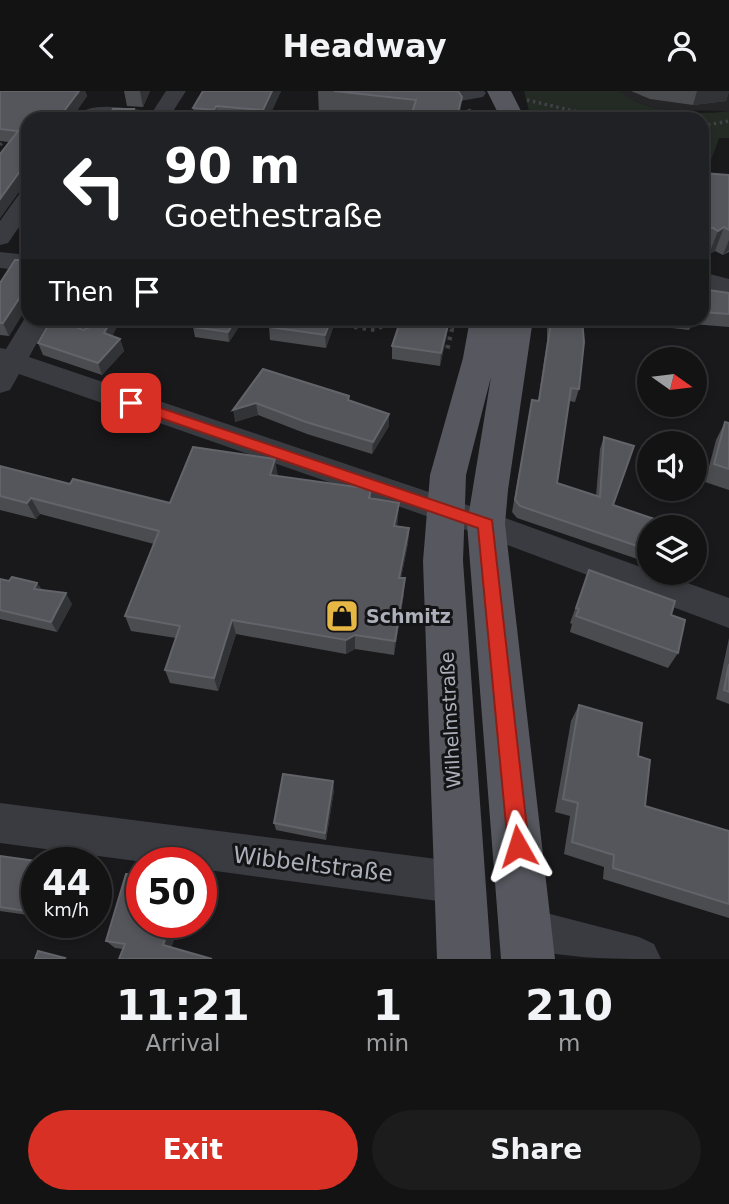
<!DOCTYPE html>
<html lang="en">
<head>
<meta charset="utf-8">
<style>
  body { margin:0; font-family:"DejaVu Sans",sans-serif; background:#1c1c1d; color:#f1f3f6; height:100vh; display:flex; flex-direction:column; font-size:26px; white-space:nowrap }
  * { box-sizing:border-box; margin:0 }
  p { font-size:23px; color:#9d9ea0 }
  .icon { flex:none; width:38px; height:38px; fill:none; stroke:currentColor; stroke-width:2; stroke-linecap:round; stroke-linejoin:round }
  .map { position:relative; height:868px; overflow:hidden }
  .details { display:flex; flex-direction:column; background:#131314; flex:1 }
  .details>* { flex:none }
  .hud { position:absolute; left:21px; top:21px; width:688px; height:214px; border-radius:21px; box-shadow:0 4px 10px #0003,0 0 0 2px #323234; background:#202124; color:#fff; overflow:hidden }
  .needle { width:46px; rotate:104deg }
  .fabs { position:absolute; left:637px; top:256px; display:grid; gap:14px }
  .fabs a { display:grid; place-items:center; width:70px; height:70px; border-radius:50%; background:#131314; box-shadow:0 4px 10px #0003,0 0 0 2px #323234; font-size:35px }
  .speed { position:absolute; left:21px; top:756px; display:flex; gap:14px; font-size:35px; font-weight:700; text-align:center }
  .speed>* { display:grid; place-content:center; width:91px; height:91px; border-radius:50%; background:#131314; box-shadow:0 4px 10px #0003,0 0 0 2px #323234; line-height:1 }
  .speed small { font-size:18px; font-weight:400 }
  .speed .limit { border:10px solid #d22; background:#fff; color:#111 }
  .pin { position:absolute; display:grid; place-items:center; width:60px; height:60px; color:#fff; margin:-30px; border-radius:14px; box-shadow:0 4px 10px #0006 }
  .me { position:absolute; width:77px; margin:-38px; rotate:354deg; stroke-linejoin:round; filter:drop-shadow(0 0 5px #0008) }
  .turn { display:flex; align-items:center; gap:24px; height:147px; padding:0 28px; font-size:32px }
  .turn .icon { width:91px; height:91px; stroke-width:2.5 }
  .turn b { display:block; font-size:49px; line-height:60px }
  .then { display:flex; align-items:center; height:66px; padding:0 28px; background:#0003; gap:14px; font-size:26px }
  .eta { display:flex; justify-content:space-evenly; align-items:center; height:119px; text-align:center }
  .eta b { font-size:42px; font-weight:700; line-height:49px }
  .cta { display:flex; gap:14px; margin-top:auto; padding:14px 28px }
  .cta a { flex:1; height:80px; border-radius:42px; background:#d93025; color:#fff; font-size:28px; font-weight:700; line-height:80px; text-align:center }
  .cta a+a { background:#1c1c1d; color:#f1f3f6 }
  header { display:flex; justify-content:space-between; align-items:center; height:91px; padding:0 28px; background:#131314; font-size:32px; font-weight:700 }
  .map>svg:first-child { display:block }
  .built { fill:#252528 }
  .green { fill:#232b24 }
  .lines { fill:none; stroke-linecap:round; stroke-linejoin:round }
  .path-far1 { stroke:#404247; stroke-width:3.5; stroke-dasharray:2.5 3.5; stroke-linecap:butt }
  .path { stroke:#404247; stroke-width:4.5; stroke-dasharray:3.5 5; stroke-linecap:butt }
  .minor { fill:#3a3b40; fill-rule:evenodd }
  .major { fill:#57585f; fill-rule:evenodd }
  .wall { fill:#4a4c50 }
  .shaded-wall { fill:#323336 }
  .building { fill:#55565b; stroke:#62646a; stroke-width:2 }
  .route { fill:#d93025; stroke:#8d1f18; stroke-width:2 }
  .labels { text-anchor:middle; stroke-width:6; stroke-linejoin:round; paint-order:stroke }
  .poi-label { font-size:19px; font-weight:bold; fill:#acb0ba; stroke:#141416; text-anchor:start }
  .street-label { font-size:19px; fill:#acb0ba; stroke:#141416 }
  .near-street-label { font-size:23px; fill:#acb0ba; stroke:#141416 }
</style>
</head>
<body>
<header><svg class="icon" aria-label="back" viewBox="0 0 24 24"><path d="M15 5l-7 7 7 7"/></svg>Headway<svg class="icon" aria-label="person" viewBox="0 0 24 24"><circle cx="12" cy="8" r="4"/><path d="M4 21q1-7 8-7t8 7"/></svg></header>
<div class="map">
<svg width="729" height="868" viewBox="0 0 729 868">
  <rect width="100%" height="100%" fill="#19191b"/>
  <path class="built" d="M619,0H729V20L661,19L626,7Z"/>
  <path class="green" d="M524,0H619C641,21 699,25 729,20V47H719L705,86H702V28H531Z"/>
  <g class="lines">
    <path class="path-far1" d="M527,9L608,28
      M469,18L472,28
      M702,35L729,30
      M0,54L7,46"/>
    <path class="path" d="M329,232L376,239L393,228
      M443,237L452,238L447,259H444"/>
    <path class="minor" d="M166,0H186L168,28H73C89,7 130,19 153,20Z
      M450,0H484L486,2L483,6L443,13L436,11L433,7L436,3Z
      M28,100V123L8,152L0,154V130L20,102Z
      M0,161L28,164V180L0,177Z
      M702,181L729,188V204L702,197Z
      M28,222V228H50L29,266L497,424L649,479V481H657L729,507V537L475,442L19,283L10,299L0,302V257L6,258Z
      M81,228H107L97,245L88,248L79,245L75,239Z
      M0,712L460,771L475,777L481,792L475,807L460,813L201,778V772H151L0,752Z
      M527,817L639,846L654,853L661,868C608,868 561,868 512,853L506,838L512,823Z"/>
    <path class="major" d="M487,0H511L525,28H501Z
      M470,228H533L508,399L505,433L555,868H501L467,433L491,286L466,384L463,470L491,868H437L423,470L430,384L463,267Z"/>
  </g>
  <path class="wall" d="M0,0H85L87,5L71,28H28V88L0,127L9,51L0,50Z
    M124,0H150L143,16L127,15Z
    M281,0L268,28H195L193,17Z
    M318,0H458L460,28H366L319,23Z
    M631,0H729L726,10L693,14L650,8Z
    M702,82L729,84V161L723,164L715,160L709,163L704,160H702Z
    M28,147V214L9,245L0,244V192L25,169L27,154L26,150Z
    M702,198L729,202V236L692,233L689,239L645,234L644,228H702Z
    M199,228H244L229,251L195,246L193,236Z
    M336,228L326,257L270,249L269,236Z
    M365,228H390L389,231Z
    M547,228H582L579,298L575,311L569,310L557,392L596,405L600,358L604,346L613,414L649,436V472L517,427L512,421L532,309L538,310L547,250Z
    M75,236L120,248L124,260L102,284L43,264L38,252Z
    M447,243L440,275L392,268V255Z
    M263,278L349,309L389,335L372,363L307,343L258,324L235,331Z
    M725,331L729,332V399L705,391L716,349Z
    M0,375L70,393L170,412L277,385L371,398V407L399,412L397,435L409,437L408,452L401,487L404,502L394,564L355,558L346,563L236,543L218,600L170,592L165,579L176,547L131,540L125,525L154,453L40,423L36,428L0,419Z
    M589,479L671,524L678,562L668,577L570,541L572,533L570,532Z
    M0,488L9,490L37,492L42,499L72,513L57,541L0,528Z
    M729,547V613L716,608Z
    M579,614L638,665L645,715L729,740V827L603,788L604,776L564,763L570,725L555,721L571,630Z
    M334,699L326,749L276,739L274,732Z
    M0,765L37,772V819L35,825L0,820Z
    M180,831L171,857L123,858L115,857L106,850Z"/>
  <path class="shaded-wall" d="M79,0H85L87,5L71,28H58Z
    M140,0H150L143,16Z
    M272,0H281L268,28H264L263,19Z
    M697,0H729V1L726,10L693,14Z
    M462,6L460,28H456Z
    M216,15L218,28H215L214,19Z
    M134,18L136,28H130Z
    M28,69V88L0,127V108Z
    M724,136L715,160L709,163L718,140Z
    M729,149V159L723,164Z
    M28,186V214L9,245L3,232Z
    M68,228H80L73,240Z
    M112,228H121L108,254L104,242Z
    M236,228H244L229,251L228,241Z
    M331,228H336L326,257L325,244Z
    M449,230L447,243L440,275L441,262Z
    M120,248L124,260L102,284L98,272Z
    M256,312L258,324L235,331L233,319Z
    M389,323V335L372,363L373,351Z
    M275,368L278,385L270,384Z
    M31,407L40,423L36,428L27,412Z
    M399,412L398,428L393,450L394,435Z
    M409,437L408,452L398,502L399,487Z
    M405,487L404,502L394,564L395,550Z
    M37,492L44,503L34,498Z
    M66,502L72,513L57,541L51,531Z
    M232,529L236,543L218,600L214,587Z
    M355,544V558L346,563V549Z
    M333,690L334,699L326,749L325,742Z
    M37,789V819L35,825L26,820Z
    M171,831H180L170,860L163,854Z"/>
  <path class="building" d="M0,0H79L58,28H28V69L0,108V63L18,40L0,38Z
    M203,0H272L263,19L216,15L214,19L193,17Z
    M334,0H458L462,6L456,28H410L416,9Z
    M113,18H134L130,28H107Z
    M702,82L729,84V139L724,136L718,140L713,137L702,136Z
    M28,147V186L24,192H28V194L3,232H0V192L15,169H25L28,150H26Z
    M702,198L729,202V223L702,221Z
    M57,228H69H68L74,235L83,239L95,234L99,228H112L104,242L120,248L98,272L38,252L50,231L54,233Z
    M199,228H236L228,241L193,236Z
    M272,228H331L325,244L269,236Z
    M401,228H433L449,230L441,262L392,255Z
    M550,228H582L584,251L579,298L571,297L557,392L600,406L604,346L634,355L613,414L666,432L665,436H649V459L520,415L515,409L532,309L539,310L550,238Z
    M263,278L349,305L348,309L389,323L373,351L306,331L256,312L233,319Z
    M725,331L729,332V378L714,373Z
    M193,356L275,368L270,384L371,398L369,407L399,412L394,435L409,437L399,487H405L395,550L355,544L346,549L232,529L214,587L165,579L180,535L125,525L159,440L31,407L27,412L0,405V375L70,393L73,388L170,412Z
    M589,479L675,510L671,524L685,529L678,562L576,525L579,518L576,517Z
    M12,486L37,492L34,498L66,502L51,531L0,519V488L9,490Z
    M729,573V601L724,599Z
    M579,614L642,632L638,665L650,669L645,715L729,740V813L613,777L614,764L572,751L578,712L563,708Z
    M283,683L333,690L325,742L274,732Z
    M0,765L43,771L37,772V789L26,820L0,816Z
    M126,783L142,785V831H171L163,854L212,868H119L125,853L106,850Z
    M38,860L65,867L64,868H35Z"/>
  <path class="route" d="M131,307L492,429L529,755L526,763L518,766L511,763L508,755L478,437L126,315V308Z"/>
  <defs>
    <symbol id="shop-square" viewBox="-11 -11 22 22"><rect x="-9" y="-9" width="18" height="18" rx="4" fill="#e7b745" stroke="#141416"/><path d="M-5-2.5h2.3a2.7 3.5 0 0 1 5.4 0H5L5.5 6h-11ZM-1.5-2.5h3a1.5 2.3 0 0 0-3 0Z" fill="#111"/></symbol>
  </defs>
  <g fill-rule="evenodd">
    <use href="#shop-square" x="323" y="506" width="38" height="38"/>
  </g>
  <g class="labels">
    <g class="poi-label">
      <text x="366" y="532">Schmitz</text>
    </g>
    <g class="street-label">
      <text transform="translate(450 629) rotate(-93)" y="7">Wilhelmstraße</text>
    </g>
    <g class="near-street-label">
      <text transform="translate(313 773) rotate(7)" y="8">Wibbeltstraße</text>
    </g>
  </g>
</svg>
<div class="fabs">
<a><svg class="needle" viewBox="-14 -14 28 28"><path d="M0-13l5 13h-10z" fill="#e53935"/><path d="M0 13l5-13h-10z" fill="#9d9ea0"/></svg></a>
<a><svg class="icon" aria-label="sound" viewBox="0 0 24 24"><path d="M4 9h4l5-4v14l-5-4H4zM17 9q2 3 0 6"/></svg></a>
<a><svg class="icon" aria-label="layers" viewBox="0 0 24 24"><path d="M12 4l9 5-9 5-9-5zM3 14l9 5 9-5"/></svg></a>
</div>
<div class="speed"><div>44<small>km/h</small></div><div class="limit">50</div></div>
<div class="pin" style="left:131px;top:312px;background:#d93025"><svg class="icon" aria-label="arrive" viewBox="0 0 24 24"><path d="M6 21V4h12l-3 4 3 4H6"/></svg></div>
<svg class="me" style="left:518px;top:755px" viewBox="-20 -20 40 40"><path d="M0-17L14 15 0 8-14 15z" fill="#d93025" stroke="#fff" stroke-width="4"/></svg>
<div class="hud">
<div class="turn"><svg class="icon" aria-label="left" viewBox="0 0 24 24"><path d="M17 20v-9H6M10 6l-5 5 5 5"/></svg><div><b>90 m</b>Goethestraße</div></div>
<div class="then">Then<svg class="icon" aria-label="arrive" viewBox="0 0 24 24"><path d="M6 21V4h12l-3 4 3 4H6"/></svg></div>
</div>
</div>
<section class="details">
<div class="eta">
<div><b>11:21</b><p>Arrival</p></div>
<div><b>1</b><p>min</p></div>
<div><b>210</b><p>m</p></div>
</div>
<div class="cta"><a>Exit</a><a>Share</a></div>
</section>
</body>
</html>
